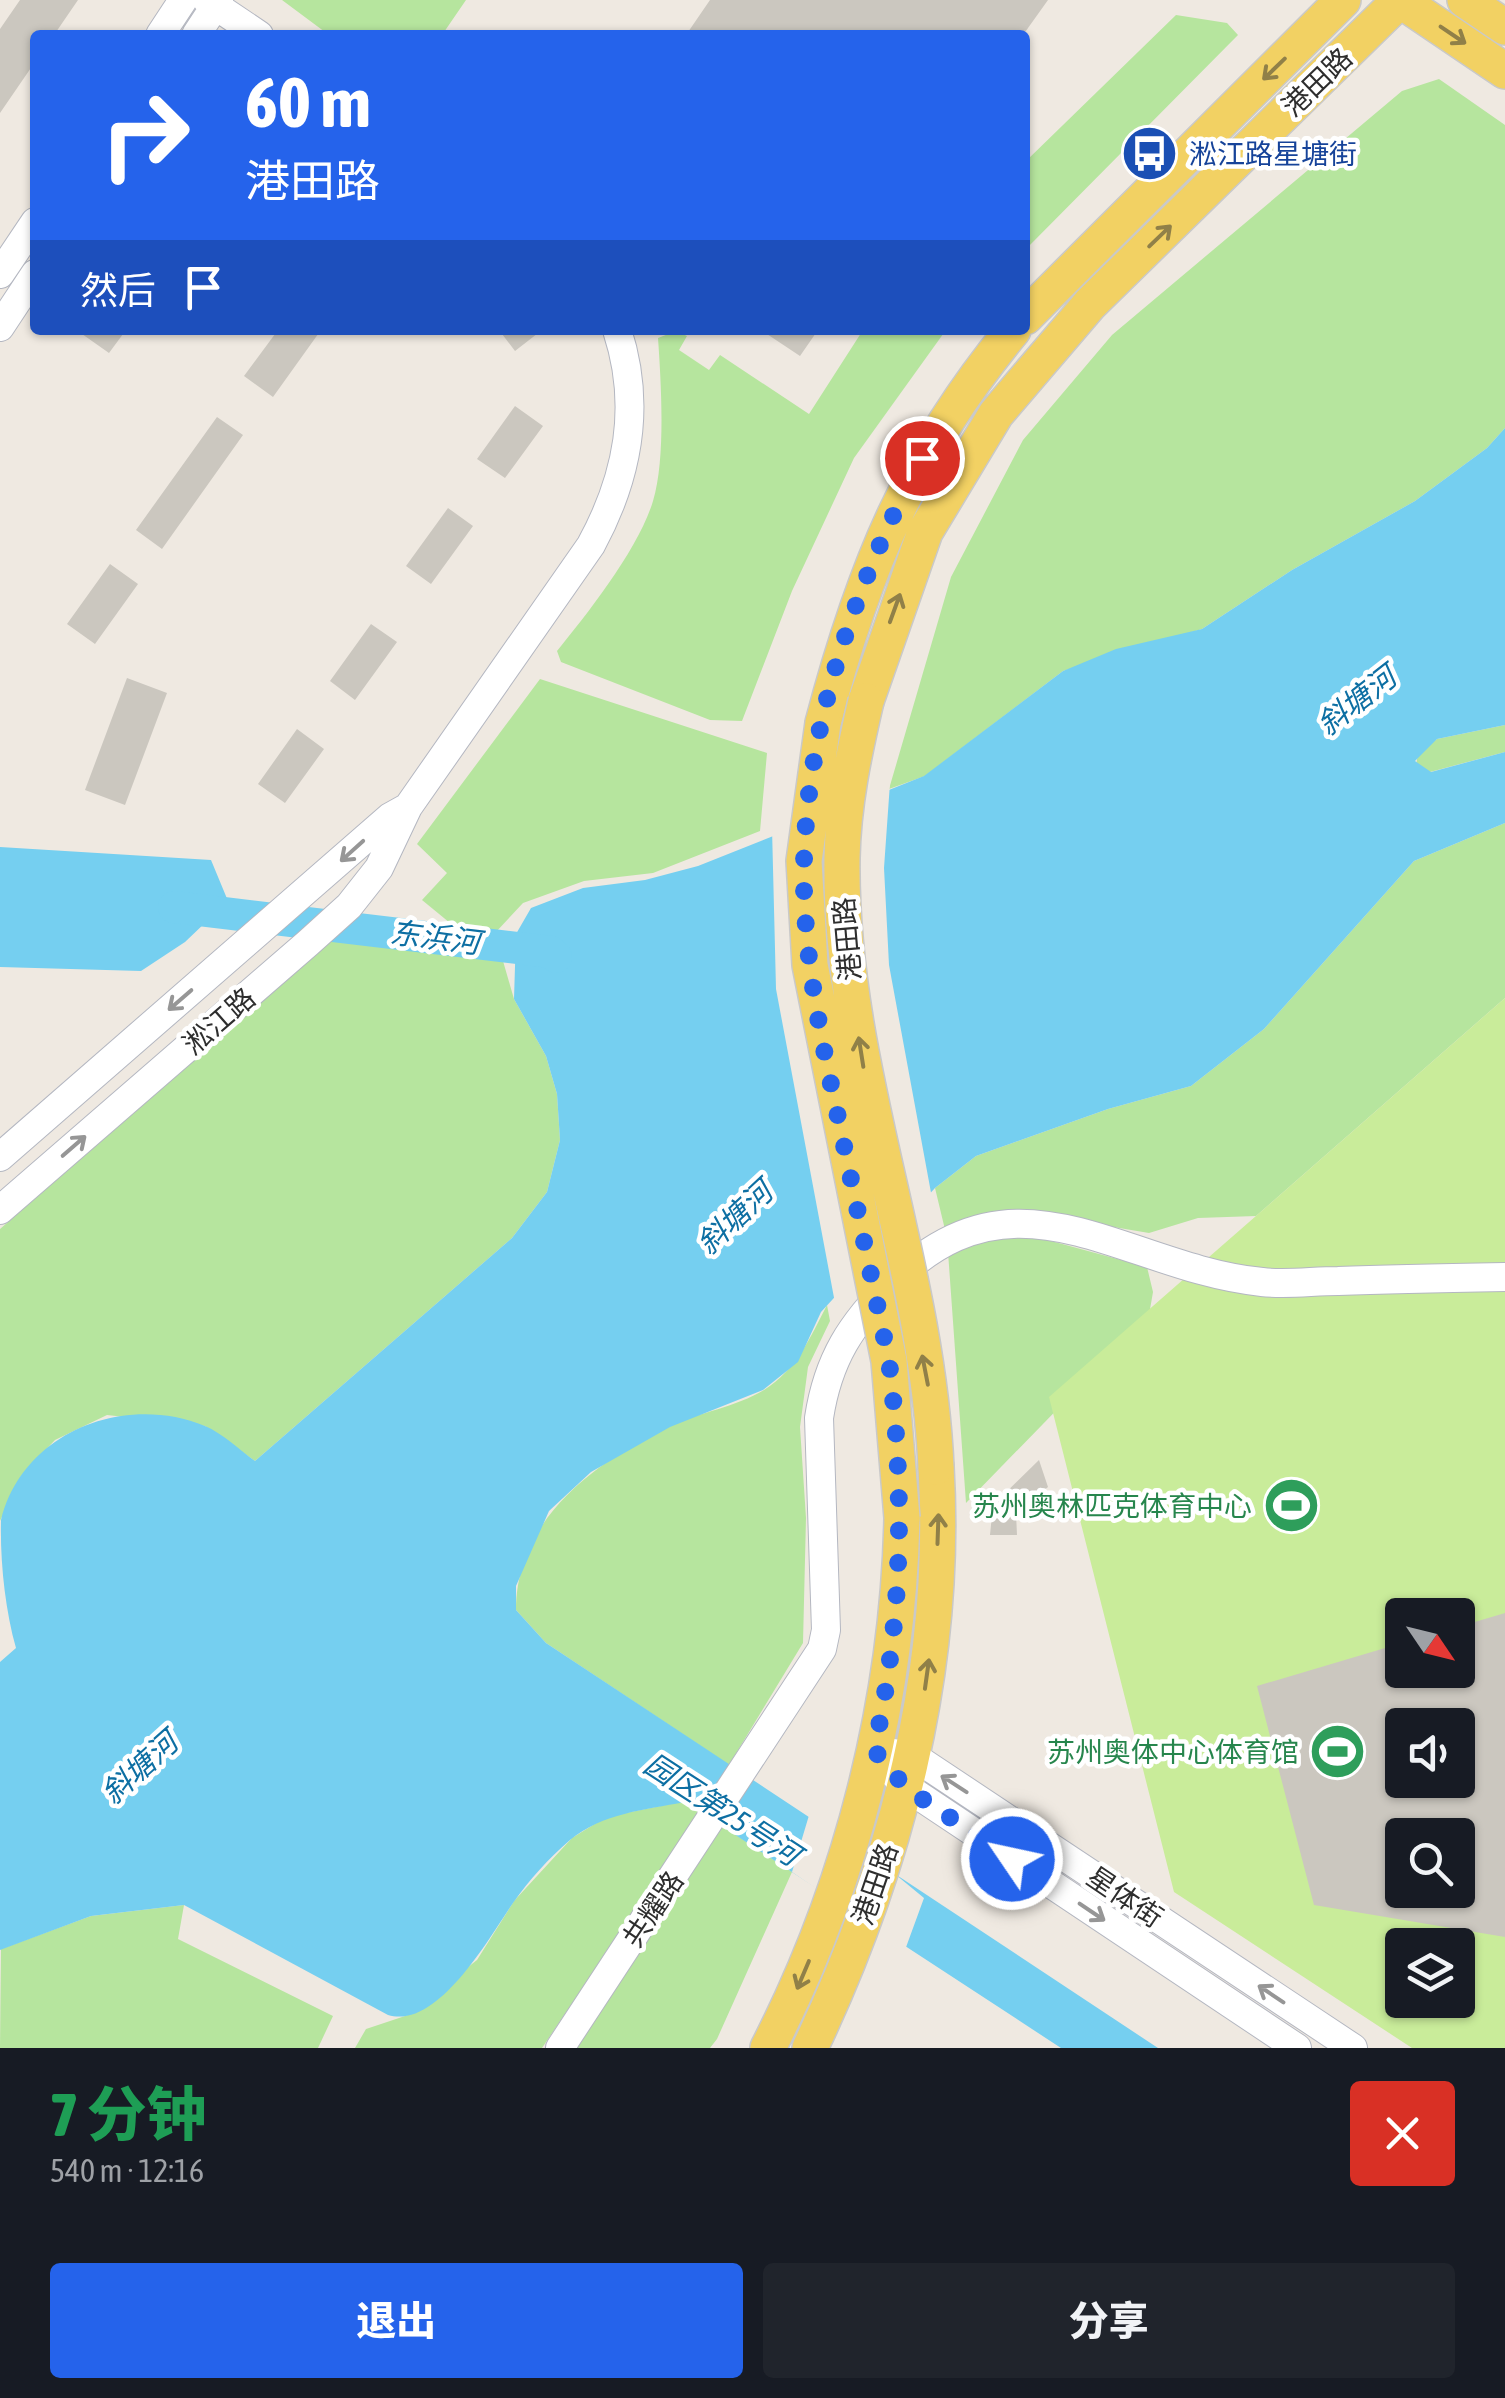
<!DOCTYPE html>
<html lang="zh">
<head>
<meta charset="utf-8">
<style>
  body { margin:0; font-family:"Asap Condensed","Noto Sans SC",sans-serif; background:#20242c; color:#f1f3f6; height:100vh; display:flex; flex-direction:column; font-size:38px; white-space:nowrap }
  * { box-sizing:border-box; margin:0 }
  p { font-size:32px; color:#9ea1a6 }
  .icon { flex:none; width:55px; height:55px; fill:none; stroke:currentColor; stroke-width:2; stroke-linecap:round; stroke-linejoin:round }
  .map { position:relative; height:2048px; overflow:hidden }
  .drawer { display:flex; flex-direction:column; background:#171b24; flex:1 }
  .drawer>* { flex:none }
  .guide { position:absolute; left:30px; top:30px; width:1000px; height:305px; border-radius:10px; box-shadow:0 2px 8px #0004; background:#2563eb; color:#fff; overflow:hidden }
  .needle { width:65px; rotate:125deg }
  .fabs { position:absolute; left:1385px; top:1598px; display:grid; gap:20px }
  .fabs a { display:grid; place-items:center; width:90px; height:90px; border-radius:10px; background:#171b24; box-shadow:0 2px 8px #0004; font-size:50px }
  .pin { position:absolute; display:grid; place-items:center; width:85px; height:85px; color:#fff; margin:-42px; border:5px solid #fff; border-radius:50%; box-shadow:0 2px 10px #0007 }
  .me { position:absolute; width:110px; margin:-55px; rotate:304deg; stroke-linejoin:round; filter:drop-shadow(0 0 8px #0008) }
  .turn { display:flex; align-items:center; gap:35px; height:210px; padding:0 50px; font-size:45px }
  .turn .icon { width:130px; height:130px; stroke-width:2.5 }
  .turn b { display:block; font-size:70px; line-height:85px }
  .then { display:flex; align-items:center; height:95px; padding:0 50px; background:#0003; gap:20px; font-size:38px }
  .round { display:grid; place-items:center; flex:none; width:105px; height:105px; border-radius:10px; background:#20242c }
  .overview { display:flex; align-items:center; justify-content:space-between; height:170px; padding:0 50px }
  h1 { font-size:60px; font-weight:800; line-height:75px; color:#1e9e55 }
  .action { display:flex; gap:20px; margin-top:auto; padding:20px 50px }
  .action a { flex:1; height:115px; border-radius:10px; background:#2563eb; color:#fff; font-size:40px; font-weight:800; line-height:115px; text-align:center }
  .action a+a { background:#20242c; color:#f1f3f6 }
  .map>svg:first-child { display:block }
  .green { fill:#b6e59e }
  .pitch { fill:#c9ec9a; fill-rule:evenodd }
  .water { fill:#75cff0 }
  .pier { fill:#efe9e1 }
  .lines { fill:none; stroke-linecap:round; stroke-linejoin:round }
  .river { stroke:#75cff0; stroke-width:32 }
  .building { fill:#cbc7bf; fill-rule:evenodd }
  .tertiary-casing { stroke:#b4b7c1; stroke-width:30 }
  .primary-casing { stroke:#c9c9c9; stroke-width:38 }
  .tertiary { stroke:#fff; stroke-width:28 }
  .primary { stroke:#f2d163; stroke-width:35 }
  .primary-bridge-casing { stroke:#c9c9c9; stroke-width:38; stroke-linecap:butt }
  .primary-bridge { stroke:#f2d163; stroke-width:35 }
  .oneway { stroke:#908048 }
  .oneway2 { stroke:#969696 }
  .route { stroke:#2563eb; stroke-width:18; stroke-dasharray:0 32.4 }
  .labels { text-anchor:middle; stroke-width:9; stroke-linejoin:round; paint-order:stroke }
  .street-label { font-size:28px; fill:#2e2e2e; stroke:#fff }
  .transit-label { font-size:28px; fill:#164399; stroke:#fff; text-anchor:start }
  .leisure-label { font-size:28px; fill:#27864d; stroke:#fff; text-anchor:end }
  .water-label { font-size:30px; font-style:italic; fill:#0d6fa3; stroke:#fff }
</style>
</head>
<body>
<div class="map">
<svg width="1505" height="2048" viewBox="0 0 1505 2048">
  <rect width="100%" height="100%" fill="#efe9e1"/>
  <path class="green" d="M282,0H466L442,35H329Z
    M1176,15L1227,23L1238,35L1025,250V162Z
    M1439,79L1505,125V428L1487,448L1415,501L1292,570L1202,629L1063,671L925,776L889,789L951,577L1023,440L1112,335L1402,91Z
    M863,330H946L854,458L792,591L742,721L710,720L561,662L557,651C588,613 639,548 653,501C666,458 661,382 658,338L676,331L687,336L679,350L709,370L720,355L809,414Z
    M540,679L767,753L760,831L653,873L584,881L523,903L495,933L461,932L422,900L447,873L417,844Z
    M1505,725V752L1430,772L1416,766L1418,753L1437,739Z
    M1505,823V998L1256,1216L1198,1218L1149,1233L1060,1218L1010,1230L1147,1267L1153,1292L1149,1315L966,1503L947,1238L935,1188L976,1156L1108,1109L1191,1086L1264,1029L1414,861Z
    M336,937L503,961L514,999L546,1056L557,1094L560,1140L547,1192L512,1238L255,1461L205,1426L107,1415L55,1440L21,1476L0,1521V1229Z
    M827,1305L830,1321L808,1367L800,1427L806,1518L803,1643L729,1765L546,1643L516,1610C516,1519 595,1462 670,1426C700,1412 736,1407 764,1390C797,1369 810,1338 827,1305Z
    M685,1801L701,1812L542,2048H355L366,2029L408,2015L477,1960L514,1901L572,1838L606,1817Z
    M721,1825L792,1872L717,2039L710,2048H570Z
    M184,1905L178,1939L333,2016L318,2048H0L1,1949L91,1916Z"/>
  <path class="pitch" d="M1505,998V2048H1412L1174,1892L1049,1397ZM1402,1615H1458V1670H1402ZM1402,1725H1458V1780H1402ZM1402,1835H1458V1890H1402ZM1402,1945H1458V2000H1402Z"/>
  <path class="water" d="M1505,428V725L1437,739L1415,761L1431,772L1505,752V823L1414,861L1264,1029L1191,1086L1108,1109L976,1156L935,1188L821,1312L798,1362L763,1390L670,1427L591,1472L549,1511L516,1586V1610L546,1643L1158,2048H1061L685,1802C644,1810 603,1813 570,1840C549,1858 529,1880 513,1903C490,1936 438,2030 388,2015L184,1905L91,1916L0,1950V1662L16,1648C5,1609 0,1561 1,1520C23,1432 124,1393 205,1426C222,1433 240,1450 255,1461L512,1238L547,1192L560,1140L557,1094L546,1056L514,999L516,934L531,908L583,888L645,880L698,866L924,776L1063,671L1116,649L1202,629L1292,570L1415,501L1487,448Z
    M0,847L211,860L228,901L185,942L141,971L0,967Z"/>
  <path class="pier" d="M890,783L884,868L889,965L932,1198L835,1303L776,989L772,828Z
    M810,1812L861,1846L924,1898L905,1950L792,1872Z"/>
  <g class="lines">
    <path class="river" d="M174,907L551,952L556,957"/>
  </g>
  <path class="building" d="M20,0H78L54,35H35V62L0,113V29Z
    M710,0H1048L1023,35H686Z
    M85,330H126L109,353L82,334Z
    M278,330H321L273,397L244,376Z
    M499,330H542L515,351Z
    M761,330H818L800,356Z
    M515,406L543,426L505,478L477,459Z
    M217,417L243,435L162,549L136,530Z
    M448,508L473,526L431,584L406,566Z
    M110,564L138,584L95,644L67,624Z
    M371,624L397,642L355,700L330,681Z
    M127,678L167,693L125,805L85,790Z
    M297,729L324,749L285,803L258,784Z
    M1039,1460L1048,1487L1016,1513L1017,1535H990L993,1505Z
    M1505,1613V1937L1314,1905L1257,1686L1402,1643V1670H1458V1627ZM1402,1725H1458V1780H1402ZM1402,1835H1458V1890H1402Z"/>
  <g class="lines">
    <defs>
      <path id="tertiary" d="M207,0L259,35
        M160,35L183,0
        M196,35L219,0
        M0,274L35,222
        M0,327L35,274
        M0,1157L390,817L408,807
        M0,1210L308,943L349,906L379,868L408,807L591,545C628,477 642,406 617,330
        M874,1750L913,1756L1353,2048
        M894,1774L906,1787L1297,2048
        M560,2048L822,1649L826,1630L819,1418C828,1359 851,1324 893,1282C1017,1158 1123,1268 1262,1282C1286,1285 1313,1281 1338,1281C1394,1279 1449,1278 1505,1277"/>
      <path id="primary" d="M1400,0L1505,71
        M1465,0L1505,27
        M1025,317L1343,0
        M866,701L925,532L996,414L1090,304L1400,0
        M823,723C864,568 910,455 1013,330
        M768,2048C852,1884 898,1701 902,1518
        M810,2048C896,1867 948,1668 936,1467"/>
    </defs>
    <use href="#tertiary" class="tertiary-casing"/>
    <use href="#primary" class="primary-casing"/>
    <use href="#tertiary" class="tertiary"/>
    <use href="#primary" class="primary"/>
    <defs>
      <path id="primary-bridge" d="M866,701C854,753 843,804 842,858C839,1066 927,1261 936,1467
        M823,723L804,861L810,965L889,1361L902,1518"/>
    </defs>
    <use href="#primary-bridge" class="primary-bridge-casing"/>
    <use href="#primary-bridge" class="primary-bridge"/>
  </g>
  <defs><path id="oneway-shaft" d="M-6 0H5M1.5-3L5.5 0L1.5 3" fill="none" stroke-width="1.6" stroke-linecap="round" stroke-linejoin="round" transform="scale(2.5)"/></defs>
  <g class="oneway">
    <use href="#oneway-shaft" transform="translate(1453 35) rotate(34)"/>
    <use href="#oneway-shaft" transform="translate(1274 69) rotate(136)"/>
    <use href="#oneway-shaft" transform="translate(1160 236) rotate(-44)"/>
    <use href="#oneway-shaft" transform="translate(895 608) rotate(-70)"/>
    <use href="#oneway-shaft" transform="translate(861 1052) rotate(-99)"/>
    <use href="#oneway-shaft" transform="translate(925 1370) rotate(-101)"/>
    <use href="#oneway-shaft" transform="translate(938 1529) rotate(-88)"/>
    <use href="#oneway-shaft" transform="translate(927 1674) rotate(-82)"/>
    <use href="#oneway-shaft" transform="translate(803 1975) rotate(113)"/>
  </g>
  <g class="oneway2">
    <use href="#oneway-shaft" transform="translate(352 851) rotate(138)"/>
    <use href="#oneway-shaft" transform="translate(180 1000) rotate(139)"/>
    <use href="#oneway-shaft" transform="translate(74 1146) rotate(-41)"/>
    <use href="#oneway-shaft" transform="translate(954 1784) rotate(-147)"/>
    <use href="#oneway-shaft" transform="translate(1092 1912) rotate(34)"/>
    <use href="#oneway-shaft" transform="translate(1271 1994) rotate(-146)"/>
  </g>
  <g class="lines">
    <path class="route" d="M922,458C857,580 807,722 804,862C802,948 820,1033 838,1117C855,1198 872,1280 889,1361C905,1494 903,1619 874,1750L906,1788L1012,1859"/>
  </g>
  <defs>
    <symbol id="bus-disc" viewBox="-11 -11 22 22"><circle r="9.5" fill="#1a4fb4" stroke="#fff"/><path d="M-5-6H5V4H4V6H2V4H-2V6H-4V4H-5ZM-3.5-4V0h7V-4ZM-3.5 1.2v1.5H-2V1.2ZM2 1.2v1.5H3.5V1.2Z" fill="#fff"/></symbol>
    <symbol id="stadium-disc" viewBox="-11 -11 22 22"><circle r="9.5" fill="#2e9e5b" stroke="#fff"/><path d="M0-5a6.5 5 0 1 0 0 10a6.5 5 0 1 0 0-10ZM-3.5-1.8h7v3.6h-7Z" fill="#fff"/></symbol>
  </defs>
  <g fill-rule="evenodd">
    <use href="#bus-disc" x="1118" y="122" width="63" height="63"/>
    <use href="#stadium-disc" x="1260" y="1474" width="63" height="63"/>
    <use href="#stadium-disc" x="1306" y="1720" width="63" height="63"/>
  </g>
  <g class="labels">
    <g class="street-label">
      <text transform="translate(1317 82) rotate(-44)" y="10">港田路</text>
      <text transform="translate(847 939) rotate(-95)" y="10">港田路</text>
      <text transform="translate(219 1021) rotate(-41)" y="10">淞江路</text>
      <text transform="translate(875 1884) rotate(-71)" y="10">港田路</text>
      <text transform="translate(1125 1897) rotate(34)" y="10">星体街</text>
      <text transform="translate(653 1909) rotate(-56)" y="10">共耀路</text>
    </g>
    <g class="transit-label">
      <text x="1189" y="164">淞江路星塘街</text>
    </g>
    <g class="leisure-label">
      <text x="1252" y="1516">苏州奥林匹克体育中心</text>
      <text x="1299" y="1762">苏州奥体中心体育馆</text>
    </g>
    <g class="water-label">
      <text transform="translate(1357 701) rotate(-38)" y="10">斜塘河</text>
      <text transform="translate(435 938) rotate(7)" y="10">东浜河</text>
      <text transform="translate(735 1218) rotate(-43)" y="10">斜塘河</text>
      <text transform="translate(140 1768) rotate(-42)" y="10">斜塘河</text>
      <text transform="translate(722 1810) rotate(33)" y="10">园区第25号河</text>
    </g>
  </g>
</svg>
<div class="fabs">
<a><svg class="needle" viewBox="-14 -14 28 28"><path d="M0-13l5 13h-10z" fill="#e53935"/><path d="M0 13l5-13h-10z" fill="#9ea1a6"/></svg></a>
<a><svg class="icon" aria-label="sound" viewBox="0 0 24 24"><path d="M4 9h4l5-4v14l-5-4H4zM17 9q2 3 0 6"/></svg></a>
<a><svg class="icon" aria-label="search" viewBox="0 0 24 24"><circle cx="10" cy="10" r="6"/><path d="M15 15l6 6"/></svg></a>
<a><svg class="icon" aria-label="layers" viewBox="0 0 24 24"><path d="M12 4l9 5-9 5-9-5zM3 14l9 5 9-5"/></svg></a>
</div>
<div class="pin" style="left:922px;top:458px;background:#d93025"><svg class="icon" aria-label="arrive" viewBox="0 0 24 24"><path d="M6 21V4h12l-3 4 3 4H6"/></svg></div>
<svg class="me" style="left:1012px;top:1859px" viewBox="-20 -20 40 40"><circle r="17" fill="#2563eb" stroke="#fff" stroke-width="3"/><path d="M0-11L8 9 0 5-8 9z" fill="#fff"/></svg>
<div class="guide">
<div class="turn"><svg class="icon" aria-label="right" viewBox="0 0 24 24"><path d="M7 20v-9h11M14 6l5 5-5 5"/></svg><div><b>60 m</b>港田路</div></div>
<div class="then">然后<svg class="icon" aria-label="arrive" viewBox="0 0 24 24"><path d="M6 21V4h12l-3 4 3 4H6"/></svg></div>
</div>
</div>
<section class="drawer">
<div class="overview"><div><h1>7 分钟</h1><p>540 m · 12:16</p></div><a class="round" style="background:#d93025;color:#fff"><svg class="icon" aria-label="close" viewBox="0 0 24 24"><path d="M6 6l12 12M18 6L6 18"/></svg></a></div>
<div class="action"><a>退出</a><a>分享</a></div>
</section>
</body>
</html>
